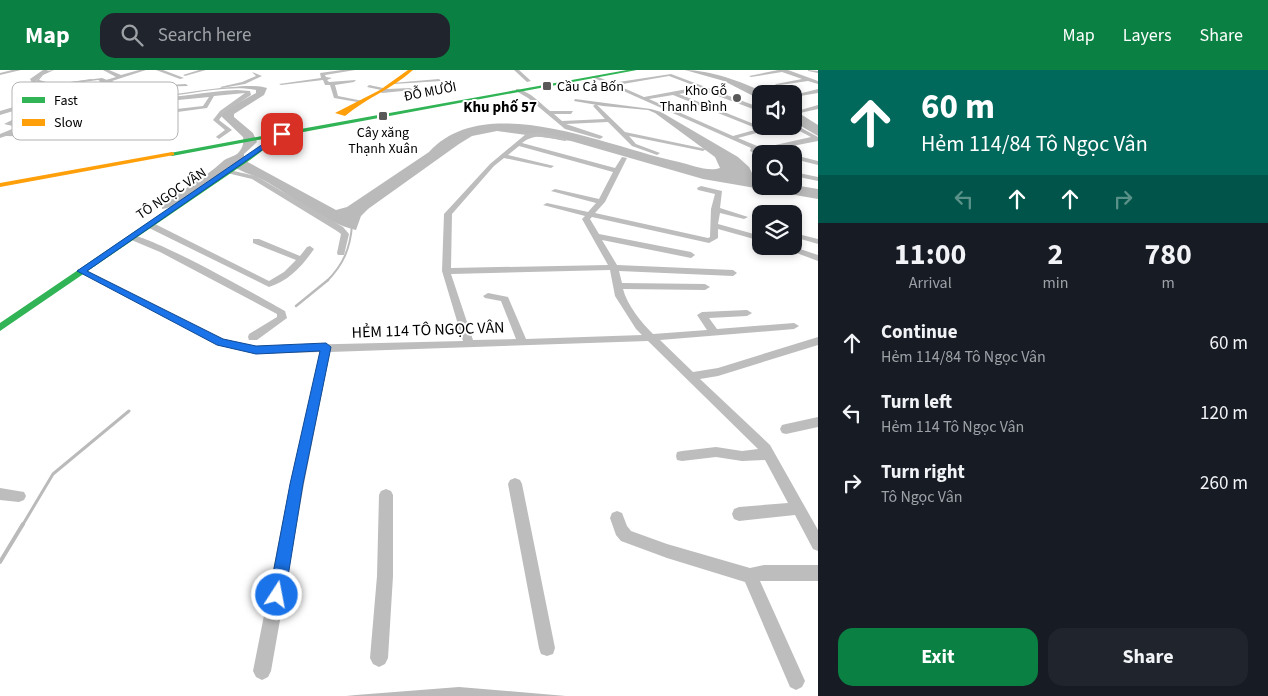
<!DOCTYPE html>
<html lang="en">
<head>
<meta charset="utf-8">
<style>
  body { margin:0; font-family:"Source Sans 3",sans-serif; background:#20242c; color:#f1f3f6; height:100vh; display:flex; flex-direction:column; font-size:19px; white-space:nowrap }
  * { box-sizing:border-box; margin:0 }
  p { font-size:16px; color:#9ea1a6 }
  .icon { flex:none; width:28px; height:28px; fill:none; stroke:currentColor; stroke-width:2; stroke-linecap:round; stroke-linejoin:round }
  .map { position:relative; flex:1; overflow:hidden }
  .drawer { display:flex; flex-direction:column; background:#171b24; width:450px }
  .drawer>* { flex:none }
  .top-card { background:#00695c; color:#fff; overflow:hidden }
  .controls { position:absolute; left:752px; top:15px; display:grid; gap:10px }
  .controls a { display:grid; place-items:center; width:50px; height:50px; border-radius:10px; background:#171b24; box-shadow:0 2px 8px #0003; font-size:25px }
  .pin { position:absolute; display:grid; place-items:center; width:42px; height:42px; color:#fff; margin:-21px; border-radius:10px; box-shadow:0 2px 8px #0006 }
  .me { position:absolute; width:55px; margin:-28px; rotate:11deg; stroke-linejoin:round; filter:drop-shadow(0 0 4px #0008) }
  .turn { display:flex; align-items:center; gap:18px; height:105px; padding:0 20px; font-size:22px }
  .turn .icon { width:65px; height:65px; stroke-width:2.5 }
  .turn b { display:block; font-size:35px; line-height:42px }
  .lanes { display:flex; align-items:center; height:48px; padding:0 20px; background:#0003; justify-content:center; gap:25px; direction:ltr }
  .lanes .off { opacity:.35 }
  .eta { display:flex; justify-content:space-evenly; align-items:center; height:85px; text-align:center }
  .eta b { font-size:30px; font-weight:700; line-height:35px }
  .action { display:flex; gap:10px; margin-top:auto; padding:10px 20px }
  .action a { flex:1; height:58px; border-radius:15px; background:#0b8043; color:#fff; font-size:20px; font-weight:700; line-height:58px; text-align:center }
  .action a+a { background:#20242c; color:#f1f3f6 }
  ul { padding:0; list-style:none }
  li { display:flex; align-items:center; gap:15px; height:70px; padding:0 20px }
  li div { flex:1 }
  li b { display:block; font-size:19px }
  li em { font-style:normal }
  header { display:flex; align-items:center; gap:30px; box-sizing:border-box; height:70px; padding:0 25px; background:#0b8043; color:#fff }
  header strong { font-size:24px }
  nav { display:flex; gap:28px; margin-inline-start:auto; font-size:18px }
  .search { width:350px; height:45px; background:#20242c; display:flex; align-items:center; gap:12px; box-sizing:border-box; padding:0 18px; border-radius:15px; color:#9ea1a6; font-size:19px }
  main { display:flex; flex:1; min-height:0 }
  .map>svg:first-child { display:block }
  .water { fill:#bababa }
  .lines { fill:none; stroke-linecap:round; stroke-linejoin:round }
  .stream-far3 { stroke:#bababa; stroke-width:2 }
  .stream-far2 { stroke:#bababa; stroke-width:2.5 }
  .stream-far1 { stroke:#bababa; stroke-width:3 }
  .stream { stroke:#bababa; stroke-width:4 }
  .street { fill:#bdbdbd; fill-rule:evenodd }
  .fast { fill:#30b455; fill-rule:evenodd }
  .slow { fill:#ff9f0a; fill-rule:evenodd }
  .route { fill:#1a73e8; stroke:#114b97 }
  .poi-dot { fill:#595959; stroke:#fff; stroke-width:2 }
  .labels { text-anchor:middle; stroke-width:4; stroke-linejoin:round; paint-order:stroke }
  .far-poi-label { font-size:14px; fill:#000; stroke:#fff; text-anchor:start }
  .far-street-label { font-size:14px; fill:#000; stroke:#fff }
  .far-neighbourhood-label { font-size:15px; font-weight:bold; fill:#000; stroke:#fff }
  .street-label { font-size:16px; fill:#000; stroke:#fff }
  .key { fill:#fff; stroke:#b2b2b2; stroke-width:1 }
  .key-label { font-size:14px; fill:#000 }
</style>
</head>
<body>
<header>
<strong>Map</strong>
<div class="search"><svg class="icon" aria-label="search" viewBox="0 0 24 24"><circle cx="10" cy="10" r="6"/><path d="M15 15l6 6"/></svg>Search here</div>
<nav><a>Map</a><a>Layers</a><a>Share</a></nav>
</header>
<main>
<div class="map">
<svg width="818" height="626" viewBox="0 0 818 626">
  <rect width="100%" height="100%" fill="#fff"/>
  <path class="water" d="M54,0L43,5L39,10L54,14L102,8L107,10L109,18C146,35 194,19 232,17C243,16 257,15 267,18L264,25L234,44V47L253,63L257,72L244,84V90L336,140L347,137L429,82C486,19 610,78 679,92C691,95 708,102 720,98L715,87L655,43L648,40L603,36L574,31L575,29L651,39L661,42L738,87L749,97L754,107L761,109V116L794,115L818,119V129L703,109L571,71L497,61L472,66L459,74L368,139L361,146L356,160C322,152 293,126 263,110C252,104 242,103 232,95C214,108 184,137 162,139V135C181,120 204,109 222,92C227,87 235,87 239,82C243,77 244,73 243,67L221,46L224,41L256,23V20C212,11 142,43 99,19L100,11L98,10L53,16L36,11L46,1Z
    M685,0C711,0 745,13 768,24H761V30L724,11Z
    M794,40L818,55V66L794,52Z
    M459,617L566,626H346L356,625Z"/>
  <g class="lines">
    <path class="stream-far3" d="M327,211C343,195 350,179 352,156"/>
    <path class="stream-far2" d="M296,236L328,210"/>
    <path class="stream-far1" d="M22,456L53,404L129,341"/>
    <path class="stream" d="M0,492L23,454"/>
    <path class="street" d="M12,0H21L0,5V3Z
      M43,0H48L36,11L52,15L91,9L93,10L52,17L32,13L30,9Z
      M103,0H109L121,5L139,0H146L112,11L129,21L146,23V25L126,23L108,12L91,17C146,38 182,23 237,20L250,21L251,25L224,43L219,50L232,60L219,69L216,67L217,66L225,60L213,50L220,41L245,23L214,26L207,38L170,43L168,40L203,36L209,27L158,32L130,31L111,27L57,45L87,52V54L52,47L40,52L55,54L62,52L65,54L55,58L34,54L13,63L44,64L46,65V67L6,66L0,68V64L17,57L4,54L14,49L19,50L14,53L23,55L49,44L107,26L86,19L0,45V41L116,7Z
      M156,0H163L184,8L180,9Z
      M199,0H206L185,6L183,5Z
      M342,0H355L325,5L326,7L332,8L327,10L329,12L356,10L354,12L335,15L338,26L363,31V33L334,28L330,15H325L323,10L281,15L279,14L321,8L320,3Z
      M514,0H519L531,11L527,12Z
      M778,0H788L818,11V14L808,11L774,16L776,14L802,9L782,2L751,7L749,6Z
      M808,0L818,1V3L808,1Z
      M252,2L262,6L245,14L222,18L220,17L242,12L256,6Z
      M671,4L761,38V42L702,20L679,24L764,58L782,56L738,68L762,78L811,67L792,57L794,54L818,67V71L767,81V83L761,84L760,86L750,81L751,78L592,7L596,6L612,13ZM669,6L698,17L644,27L617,15ZM673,25L758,59L733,66L649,29Z
      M439,9L441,11L394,14L392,13Z
      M186,14L188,16L149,17L147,16Z
      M369,15L388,19L410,18L413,20L382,23L379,21L381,20L367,17Z
      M516,19C529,20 541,34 550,41H573L571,44H554L562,51L605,49L593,36L596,34L625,62L706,79L703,81L629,66L636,74L660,83L657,85L632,76L608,52L566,54L602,66L603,67L600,69L565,59L528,28L516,21Z
      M818,19V23L794,27V25Z
      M818,35V39L800,43L797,41Z
      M540,62L568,69L565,71C549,68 535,62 522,73L615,98L622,87L627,88L605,132L595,143L708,168L710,167L711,139L715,124L698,120L697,118L701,116L722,121L720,138L748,147L744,149L720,143L718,154L761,166V171L718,159V168L709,173L592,147L590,149L599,164L691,182L695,185L691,188L602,170L617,195L733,200L737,203L733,206L619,201L622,213L705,214L710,217L705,220L623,219C627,235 641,252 653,264L707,260L697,245L702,242L747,240L752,243L747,246L709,248L717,259L794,253L799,256L794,259L660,270L693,302L718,298L818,267V275L718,306L700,309L770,375L818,460V481L813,479L795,445L739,451L734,449L732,444L734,439L739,437L788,433L765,390L742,391L716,387L682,391L677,390L676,386L677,382L682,381L716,377L742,381L758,379L648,271L330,282L304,414L271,601L268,607L262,610L256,607L253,601L290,414L320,282L256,284L217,275L77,201L78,199H84L224,269L256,276L463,271L442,201L444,144L490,94L526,64ZM519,76L613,102L599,129L555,119L551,121L596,133L588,142L547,133L543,135L585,146L582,149L608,195L451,198L452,144L494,96L504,88L551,98L554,96L508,85ZM610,200L615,226L636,259L642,265L526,269L508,227L488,223L483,226L485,228L501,231L516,269L473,270L451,204Z
      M794,85L818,91V95L794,89Z
      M229,100L256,106L343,157L349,164L344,185H338L337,183L341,164L337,161L252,109L227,103L226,102Z
      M794,102L818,107V111L794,106Z
      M206,107L218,110L219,111L216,113L204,110L203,109Z
      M147,153H153L269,211L284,202L296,190L253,173V169H259L300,186L307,177L310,176L314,179C303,195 289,211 269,217L147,157Z
      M794,163L818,169V174L794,167Z
      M129,165C147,163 262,228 285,241L287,248L257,270H249L248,267L249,264L277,247V244L160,182L129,169Z
      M778,176H791L818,185V191Z
      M818,347V357L786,364L782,363L780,359L782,355L786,354Z
      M515,408L520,410L522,414L555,578L553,584L547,586L541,584L539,578L508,414L510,410Z
      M0,418L24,422L26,426L24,430L19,432L0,430Z
      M386,419L391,421L393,425V506L388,588L385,594L379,597L373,594L370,588L377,506L379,425L381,421Z
      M617,441L622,443L627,456L631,461L667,474L750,498L764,495H818V511H760L805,611L802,617L796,620L790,617L745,512L667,488L621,471L616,465L610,448L612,443Z"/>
    <path class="fast" d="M627,0H637L282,66L250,90L0,261V253L274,67L172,86L170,85V83L278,63L282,59L284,62Z"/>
    <path class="slow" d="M408,0H413C392,19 366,28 345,46L335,43L380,20Z
      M172,82L174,83V85L0,117V113Z"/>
  </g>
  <path class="route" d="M279,63L285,64L87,201L223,269L256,276L326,273L331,277L303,414L285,525L283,531L277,533L271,531L269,525L290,414L320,281L256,284L217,275L77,201Z"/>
  <g class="poi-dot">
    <rect x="542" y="11" width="10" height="10" rx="2.5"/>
    <circle cx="737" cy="28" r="5"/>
    <rect x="378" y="41" width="10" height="10" rx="2.5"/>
  </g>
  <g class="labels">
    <g class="far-poi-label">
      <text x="557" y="21">Cầu Cả Bốn</text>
      <text x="727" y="25" text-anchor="end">Kho Gỗ<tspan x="727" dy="16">Thanh Bình</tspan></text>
      <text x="383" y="67" text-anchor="middle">Cây xăng<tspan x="383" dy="16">Thạnh Xuân</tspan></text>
    </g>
    <g class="far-street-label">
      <text transform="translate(430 21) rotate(-11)" y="5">ĐỖ MƯỜI</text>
      <text transform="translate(171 123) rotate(-34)" y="5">TÔ NGỌC VÂN</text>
    </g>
    <g class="far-neighbourhood-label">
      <text x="500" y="42">Khu phố 57</text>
    </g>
    <g class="street-label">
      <text transform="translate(428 259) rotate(-2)" y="6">HẺM 114 TÔ NGỌC VÂN</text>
    </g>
  </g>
  <rect x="12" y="12" width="166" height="58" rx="8" class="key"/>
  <rect x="22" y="27" width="23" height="6" fill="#30b455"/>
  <rect x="22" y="49" width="23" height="7" fill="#ff9f0a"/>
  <g class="key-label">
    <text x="54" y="35">Fast</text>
    <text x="54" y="57">Slow</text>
  </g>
</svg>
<div class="controls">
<a><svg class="icon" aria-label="sound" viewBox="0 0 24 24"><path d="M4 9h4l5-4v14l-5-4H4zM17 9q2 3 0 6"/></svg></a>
<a><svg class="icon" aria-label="search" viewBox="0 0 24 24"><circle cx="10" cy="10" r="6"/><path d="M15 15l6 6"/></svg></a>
<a><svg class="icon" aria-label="layers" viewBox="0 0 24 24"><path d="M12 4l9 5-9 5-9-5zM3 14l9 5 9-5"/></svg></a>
</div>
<div class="pin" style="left:282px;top:64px;background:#d93025"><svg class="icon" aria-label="arrive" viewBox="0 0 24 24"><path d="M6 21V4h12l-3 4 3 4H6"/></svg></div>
<svg class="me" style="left:277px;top:525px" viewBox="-20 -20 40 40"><circle r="17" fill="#1a73e8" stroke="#fff" stroke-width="3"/><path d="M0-11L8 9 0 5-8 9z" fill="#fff"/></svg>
</div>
<section class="drawer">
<div class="top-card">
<div class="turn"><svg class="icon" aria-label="ahead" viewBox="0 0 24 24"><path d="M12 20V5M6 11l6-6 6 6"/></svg><div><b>60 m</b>Hẻm 114/84 Tô Ngọc Vân</div></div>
<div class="lanes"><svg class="icon off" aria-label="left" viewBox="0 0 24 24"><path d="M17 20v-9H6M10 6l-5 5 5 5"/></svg><svg class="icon" aria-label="ahead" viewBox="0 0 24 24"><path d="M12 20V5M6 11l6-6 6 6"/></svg><svg class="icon" aria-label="ahead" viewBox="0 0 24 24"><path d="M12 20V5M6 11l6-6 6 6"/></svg><svg class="icon off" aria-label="right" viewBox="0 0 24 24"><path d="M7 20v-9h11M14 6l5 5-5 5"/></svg></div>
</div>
<div class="eta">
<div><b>11:00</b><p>Arrival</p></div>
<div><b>2</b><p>min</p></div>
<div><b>780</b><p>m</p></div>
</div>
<ul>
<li><svg class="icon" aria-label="ahead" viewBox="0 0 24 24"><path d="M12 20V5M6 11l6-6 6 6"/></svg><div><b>Continue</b><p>Hẻm 114/84 Tô Ngọc Vân</p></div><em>60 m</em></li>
<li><svg class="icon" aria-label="left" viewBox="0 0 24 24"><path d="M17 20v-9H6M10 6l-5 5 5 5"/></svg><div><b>Turn left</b><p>Hẻm 114 Tô Ngọc Vân</p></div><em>120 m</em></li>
<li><svg class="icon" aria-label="right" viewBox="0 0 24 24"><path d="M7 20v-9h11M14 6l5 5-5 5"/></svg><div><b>Turn right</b><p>Tô Ngọc Vân</p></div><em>260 m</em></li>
</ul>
<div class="action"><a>Exit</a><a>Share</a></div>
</section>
</main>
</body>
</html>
